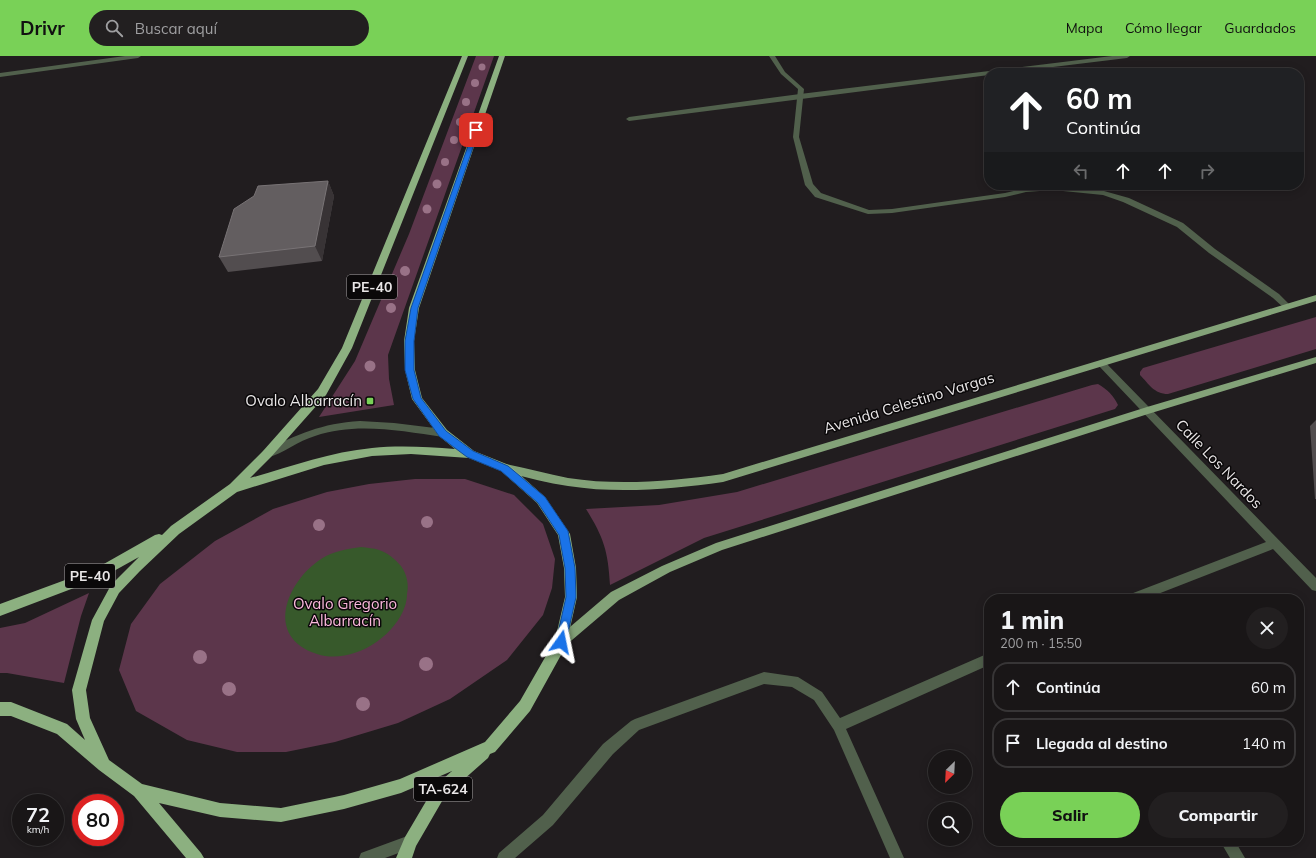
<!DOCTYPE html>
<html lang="es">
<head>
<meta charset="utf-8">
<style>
  body { margin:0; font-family:Mulish,sans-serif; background:#221f20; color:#f1f3f6; height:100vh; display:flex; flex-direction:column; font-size:15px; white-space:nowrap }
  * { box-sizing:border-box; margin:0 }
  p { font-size:13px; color:#9f9fa1 }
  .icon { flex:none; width:22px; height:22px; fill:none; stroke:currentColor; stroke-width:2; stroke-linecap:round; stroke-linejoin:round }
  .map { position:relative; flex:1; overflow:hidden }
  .sheet { position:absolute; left:984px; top:538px; width:320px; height:252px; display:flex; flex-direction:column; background:#191617; border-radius:16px; box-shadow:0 2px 10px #0003,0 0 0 1px #373536 }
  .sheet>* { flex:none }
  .hud { position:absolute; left:984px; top:12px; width:320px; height:122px; border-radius:16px; box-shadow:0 2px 10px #0003,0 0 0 1px #373536; background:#202124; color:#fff; overflow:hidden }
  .needle { width:26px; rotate:204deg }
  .buttons { position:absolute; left:928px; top:694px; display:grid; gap:8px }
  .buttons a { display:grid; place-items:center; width:44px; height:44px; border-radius:50%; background:#191617; box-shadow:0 2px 10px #0003,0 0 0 1px #373536; font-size:20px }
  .speed { position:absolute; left:12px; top:738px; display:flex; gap:8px; font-size:20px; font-weight:700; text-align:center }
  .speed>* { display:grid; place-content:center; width:52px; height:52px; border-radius:50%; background:#191617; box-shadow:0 2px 10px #0003,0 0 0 1px #373536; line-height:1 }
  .speed small { font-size:10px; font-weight:400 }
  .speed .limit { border:6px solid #d22; background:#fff; color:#111 }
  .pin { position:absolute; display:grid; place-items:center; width:34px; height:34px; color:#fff; margin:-17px; border-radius:8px; box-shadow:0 2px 6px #0006 }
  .me { position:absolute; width:44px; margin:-22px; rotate:12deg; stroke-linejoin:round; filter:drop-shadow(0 0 3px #0008) }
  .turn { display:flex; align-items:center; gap:14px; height:84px; padding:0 16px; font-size:18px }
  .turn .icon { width:52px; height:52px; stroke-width:2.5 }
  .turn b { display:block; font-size:28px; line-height:34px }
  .lanes { display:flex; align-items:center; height:38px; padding:0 16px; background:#0003; justify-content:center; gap:20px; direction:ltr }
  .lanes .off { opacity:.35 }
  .round { display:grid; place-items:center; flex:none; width:42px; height:42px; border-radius:21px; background:#221f20 }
  .overview { display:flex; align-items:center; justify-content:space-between; height:68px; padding:0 16px }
  h1 { font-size:24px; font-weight:800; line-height:30px }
  .primary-button { display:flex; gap:8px; margin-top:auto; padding:8px 16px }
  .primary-button a { flex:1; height:46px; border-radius:24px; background:#79d157; color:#111; font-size:16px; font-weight:800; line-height:46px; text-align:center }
  .primary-button a+a { background:#221f20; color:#f1f3f6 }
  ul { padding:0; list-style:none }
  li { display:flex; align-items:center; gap:12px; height:50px; margin:0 8px 6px; padding:0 8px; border:2px solid #373536; border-radius:16px }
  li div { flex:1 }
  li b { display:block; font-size:15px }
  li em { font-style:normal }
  header { display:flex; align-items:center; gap:24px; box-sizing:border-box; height:56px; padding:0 20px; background:#79d157; color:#111 }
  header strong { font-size:19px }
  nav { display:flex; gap:22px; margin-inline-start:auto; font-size:14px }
  .search { width:280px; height:36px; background:#221f20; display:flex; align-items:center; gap:10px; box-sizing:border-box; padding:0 14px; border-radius:22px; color:#9f9fa1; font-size:15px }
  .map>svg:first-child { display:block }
  .green { fill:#5c364b }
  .water { fill:#37592b }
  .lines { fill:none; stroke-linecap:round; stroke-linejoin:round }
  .service { fill:#51604c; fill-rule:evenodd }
  .minor { fill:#51604c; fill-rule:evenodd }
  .tertiary { fill:#51604c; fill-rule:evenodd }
  .primary { fill:#83a278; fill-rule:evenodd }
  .trunk { fill:#8cb080; fill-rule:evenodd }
  .tree { fill:#997287 }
  .wall { fill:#524d4f }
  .shaded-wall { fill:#383335 }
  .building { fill:#635e60; stroke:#787375 }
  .route { fill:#1a73e8; stroke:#114b97 }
  .poi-dot { fill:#79d157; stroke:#0a0809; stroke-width:1.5 }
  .labels { text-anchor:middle; stroke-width:3; stroke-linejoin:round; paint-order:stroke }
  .shield { fill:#0a0809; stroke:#a6a3a4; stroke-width:1 }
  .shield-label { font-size:14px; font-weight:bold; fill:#e9e6e7 }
  .poi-label { font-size:15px; fill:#e9e6e7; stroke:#0a0809; text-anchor:end }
  .street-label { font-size:15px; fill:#e9e6e7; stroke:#0a0809 }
  .park-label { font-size:15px; fill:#fbb8dc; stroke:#0a0809 }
</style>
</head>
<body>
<header>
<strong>Drivr</strong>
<div class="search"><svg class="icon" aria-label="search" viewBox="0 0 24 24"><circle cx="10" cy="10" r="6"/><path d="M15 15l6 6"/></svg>Buscar aquí</div>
<nav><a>Mapa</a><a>Cómo llegar</a><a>Guardados</a></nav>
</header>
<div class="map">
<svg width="1316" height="802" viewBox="0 0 1316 802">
  <rect width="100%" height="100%" fill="#211d1f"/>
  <path class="green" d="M476,0H494L388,299L389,323L394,349L319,361L355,305L409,178Z
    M1316,261V293L1168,338C1154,338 1149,328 1140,319V316L1143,312Z
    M1098,328C1107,333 1114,340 1118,349L1115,353L704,482L610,529C608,495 604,482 586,453L659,449L737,436L1092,329Z
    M415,423H465L514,439L543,468L555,503L552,532L543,559L507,604L450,643L398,667L335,686L286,696H237L187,684L136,655L119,614L131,568L160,528L215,485L273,453L327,436L369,428Z
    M89,537L81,560L64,627L7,617H0V572L25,567Z"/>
  <path class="water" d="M361,491C367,492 374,492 379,494C388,497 395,503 401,510C407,518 409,529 407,538C407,542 406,547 405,550C394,583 350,609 317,598C264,581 286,526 321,503C333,495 348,493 361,491Z"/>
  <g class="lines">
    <path class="service" d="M1112,0H1130L1127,2L1003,17H989V19L629,65L626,63L629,61L800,38Z
      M360,365L394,367L443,373L446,374L448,377L446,380L443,381C401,375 356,366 315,380C298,385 284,397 267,402L263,401L262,398L263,395C297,379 322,367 360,365Z
      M410,779L415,781L417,786L415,791L385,802H359L361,797Z"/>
    <path class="minor" d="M769,0H775L785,16L804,33L799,81L813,128L821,137L869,154L892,153L1005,137L1026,132L1053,130L1104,135L1129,142L1183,167L1215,193L1279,238L1291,250L1290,252H1284L1273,242L1209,197L1177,171L1123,146L1103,139L1053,134L1026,136L1005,141L892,157L868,158L815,141L805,129L793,81L798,33L781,18Z
      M1101,304L1104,305L1316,522V535L1312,534L1273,493L1145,543H1126L1128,539L1266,486L1098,309L1096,307Z
      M989,597V609L846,673L904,802H890L834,674L814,644L792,631L764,628L639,674L613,698L553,769L515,802H497L499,797L543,759L603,688L631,665L635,663L764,616L798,621L822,636L840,662Z
      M1220,785H1235L1245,802H1230Z"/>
    <path class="tertiary" d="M125,0H141L138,2L0,21V17Z"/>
    <path class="primary" d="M1316,239V245L723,426C672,433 619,438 568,430C547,427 526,421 505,416L501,415L500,412L501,409L505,408C526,412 547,418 568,422C619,430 672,425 723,418Z
      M1316,301V307L1148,358L722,494L670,516L619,544L565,590L561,592L557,590L555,586L557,582L611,536L662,510L716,487L1147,351Z"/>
    <path class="trunk" d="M462,0H468L352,292L326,339L271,401L250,422C290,411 330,396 372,392C400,389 428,391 455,393L439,380L412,343L405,314L404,285L409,252L499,0H505L419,252L414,285L415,314L422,342L447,374L474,395L509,409L545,441L570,478L576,512L577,541L566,590L530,655L495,696L490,698L488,702L445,740L416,790L412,802H396L405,781L435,730L452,715L401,737L344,753L281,766L220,761L159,747L201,797L204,802H186L134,740L99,714L57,678L11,660H0V646H11L67,668L85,684L76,663L72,634L92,564L111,529L139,501L103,521L0,560V548L95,513L155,479L159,478L162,479L171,470L230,428L263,395L318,333L342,292ZM411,398L469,402L501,415L537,447L558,479L564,512L565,541L555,584L520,645L485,686L400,723L344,739L281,752L220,747L142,728L109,704L90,662L86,634L104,565L119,537L140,515L179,478L237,436L324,409L372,400Z"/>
  </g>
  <g class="tree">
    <circle cx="482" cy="11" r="3.5"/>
    <circle cx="475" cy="27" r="4"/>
    <circle cx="466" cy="46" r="4"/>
    <circle cx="460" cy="66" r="4"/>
    <circle cx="454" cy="84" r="4"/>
    <circle cx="445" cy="106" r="4"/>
    <circle cx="437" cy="128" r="4.5"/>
    <circle cx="427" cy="153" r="4.5"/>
    <circle cx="405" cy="215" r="5"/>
    <circle cx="391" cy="252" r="5"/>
    <circle cx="370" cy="310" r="5.5"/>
    <circle cx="427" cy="466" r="6"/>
    <circle cx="319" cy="469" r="6"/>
    <circle cx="200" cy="601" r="7"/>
    <circle cx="426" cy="608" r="7"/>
    <circle cx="229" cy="633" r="7"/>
    <circle cx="363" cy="648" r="7"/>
  </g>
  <path class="wall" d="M328,125L334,140L322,205L228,216L219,201Z
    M1316,364V443H1315L1310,370Z"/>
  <path class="shaded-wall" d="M328,125L334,140L322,205L315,190Z"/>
  <path class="building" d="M328,125L315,190L219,201L234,153L254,140L258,130Z"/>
  <path class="route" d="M474,73L479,74L418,252L414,285V314L421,342L446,375L473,395L508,410L545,441L568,475L575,512L576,541L566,586L565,590L561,592L557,590L556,586L566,541L565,512L559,479L538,447L501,415L467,401L439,380L413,343L405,314V285L411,252Z"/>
  <rect class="poi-dot" x="366" y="341" width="8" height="8" rx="2"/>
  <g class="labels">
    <g class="shield">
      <rect x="347" y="219" width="50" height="24" rx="3"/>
      <rect x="65" y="508" width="50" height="24" rx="3"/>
      <rect x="414" y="721" width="58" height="24" rx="3"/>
    </g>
    <g class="shield-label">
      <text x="372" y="236">PE-40</text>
      <text x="90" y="525">PE-40</text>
      <text x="443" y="738">TA-624</text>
    </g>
    <g class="poi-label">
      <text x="362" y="350">Ovalo Albarracín</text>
    </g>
    <g class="street-label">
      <text transform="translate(909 347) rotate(-17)" y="5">Avenida Celestino Vargas</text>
      <text transform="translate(1219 408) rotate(46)" y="5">Calle Los Nardos</text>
    </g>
    <g class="park-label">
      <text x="345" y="553">Ovalo Gregorio<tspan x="345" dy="17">Albarracín</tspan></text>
    </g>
  </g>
</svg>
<div class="buttons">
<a><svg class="needle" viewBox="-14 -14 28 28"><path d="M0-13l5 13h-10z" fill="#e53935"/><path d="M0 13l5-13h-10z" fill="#9f9fa1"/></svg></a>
<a><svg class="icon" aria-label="search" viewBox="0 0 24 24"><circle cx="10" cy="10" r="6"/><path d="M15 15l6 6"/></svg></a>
</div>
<div class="speed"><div>72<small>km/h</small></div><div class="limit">80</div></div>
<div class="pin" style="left:476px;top:74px;background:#d93025"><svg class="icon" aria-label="arrive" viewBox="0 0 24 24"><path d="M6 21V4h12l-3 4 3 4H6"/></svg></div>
<svg class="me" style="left:561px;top:586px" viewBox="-20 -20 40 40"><path d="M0-17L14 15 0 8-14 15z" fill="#1a73e8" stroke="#fff" stroke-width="4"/></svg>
<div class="hud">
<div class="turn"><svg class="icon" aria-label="ahead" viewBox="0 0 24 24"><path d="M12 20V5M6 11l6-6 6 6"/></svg><div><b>60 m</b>Continúa</div></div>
<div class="lanes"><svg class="icon off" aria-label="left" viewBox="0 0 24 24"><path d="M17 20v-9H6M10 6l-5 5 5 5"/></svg><svg class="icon" aria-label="ahead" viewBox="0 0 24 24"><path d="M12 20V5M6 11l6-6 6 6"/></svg><svg class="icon" aria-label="ahead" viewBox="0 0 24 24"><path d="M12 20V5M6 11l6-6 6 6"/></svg><svg class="icon off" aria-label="right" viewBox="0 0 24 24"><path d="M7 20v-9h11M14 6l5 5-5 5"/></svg></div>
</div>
<section class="sheet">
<div class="overview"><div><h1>1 min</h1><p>200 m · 15:50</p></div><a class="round"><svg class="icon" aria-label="close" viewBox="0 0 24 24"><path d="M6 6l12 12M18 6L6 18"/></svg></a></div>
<ul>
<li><svg class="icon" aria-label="ahead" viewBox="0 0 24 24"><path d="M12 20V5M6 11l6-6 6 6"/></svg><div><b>Continúa</b></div><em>60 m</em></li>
<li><svg class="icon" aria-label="arrive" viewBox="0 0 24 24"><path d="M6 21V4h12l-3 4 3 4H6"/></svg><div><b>Llegada al destino</b></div><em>140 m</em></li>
</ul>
<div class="primary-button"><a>Salir</a><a>Compartir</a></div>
</section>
</div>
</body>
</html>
